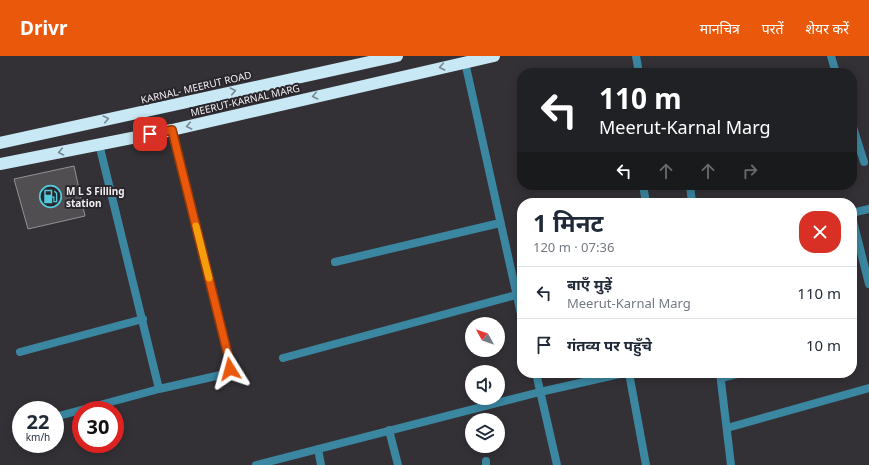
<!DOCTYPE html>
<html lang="hi">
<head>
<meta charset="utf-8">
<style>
  body { margin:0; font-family:"Noto Sans","Noto Sans Devanagari",sans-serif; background:#f2f2f3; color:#1f2937; height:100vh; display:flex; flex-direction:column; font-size:15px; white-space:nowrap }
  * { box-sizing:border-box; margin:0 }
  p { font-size:13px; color:#747a83 }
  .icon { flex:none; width:22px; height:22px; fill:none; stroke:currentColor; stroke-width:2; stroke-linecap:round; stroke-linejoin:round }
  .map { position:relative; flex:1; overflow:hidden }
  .details { position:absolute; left:517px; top:142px; width:340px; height:180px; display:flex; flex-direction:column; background:#fff; border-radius:16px; box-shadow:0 2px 10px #0003 }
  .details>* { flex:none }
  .hud { position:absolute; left:517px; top:12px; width:340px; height:122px; border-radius:16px; box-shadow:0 2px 10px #0003; background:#202124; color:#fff; overflow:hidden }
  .needle { width:26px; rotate:310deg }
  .tools { position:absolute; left:465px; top:261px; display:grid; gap:8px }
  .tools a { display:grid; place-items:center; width:40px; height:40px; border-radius:50%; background:#fff; box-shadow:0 2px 10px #0003; font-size:20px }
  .speed { position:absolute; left:12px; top:345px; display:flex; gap:8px; font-size:20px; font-weight:700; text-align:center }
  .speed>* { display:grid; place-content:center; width:52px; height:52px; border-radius:50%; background:#fff; box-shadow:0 2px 10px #0003; line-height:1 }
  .speed small { font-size:10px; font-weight:400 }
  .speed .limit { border:6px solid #d22; background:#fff; color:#111 }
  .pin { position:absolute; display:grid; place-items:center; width:34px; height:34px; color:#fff; margin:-17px; border-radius:8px; box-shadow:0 2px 6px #0006 }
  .me { position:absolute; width:44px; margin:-22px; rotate:352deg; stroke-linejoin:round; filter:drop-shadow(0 0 3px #0008) }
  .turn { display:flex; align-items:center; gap:14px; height:84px; padding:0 16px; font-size:18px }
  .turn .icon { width:52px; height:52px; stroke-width:2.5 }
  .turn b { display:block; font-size:28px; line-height:34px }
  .lanes { display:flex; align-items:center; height:38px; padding:0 16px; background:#0003; justify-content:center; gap:20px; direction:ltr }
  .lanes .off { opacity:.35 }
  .round { display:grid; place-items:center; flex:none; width:42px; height:42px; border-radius:16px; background:#f2f2f3 }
  .head { display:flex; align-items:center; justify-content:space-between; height:68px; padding:0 16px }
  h1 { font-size:24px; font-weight:700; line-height:30px }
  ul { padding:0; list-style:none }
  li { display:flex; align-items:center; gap:12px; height:52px; padding:0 16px; border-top:1px solid #e0e1e3 }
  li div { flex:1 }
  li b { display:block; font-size:15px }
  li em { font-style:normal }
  header { display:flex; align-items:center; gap:24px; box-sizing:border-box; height:56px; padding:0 20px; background:#ea580c; color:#fff }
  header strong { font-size:19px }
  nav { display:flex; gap:22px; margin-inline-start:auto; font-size:14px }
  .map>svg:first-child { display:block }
  .building { fill:#514e52; stroke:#949095 }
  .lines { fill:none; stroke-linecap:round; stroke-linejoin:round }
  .street { stroke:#3b87a2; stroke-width:8 }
  .highway { stroke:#c8e8f5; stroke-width:12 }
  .oneway { stroke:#798890 }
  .route-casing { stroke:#983908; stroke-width:10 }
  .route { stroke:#ea580c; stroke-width:7 }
  .slow { stroke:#f59e0b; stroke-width:7 }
  .labels { text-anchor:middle; stroke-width:4; stroke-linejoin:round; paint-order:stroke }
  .street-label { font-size:10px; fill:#f0eef1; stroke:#2a272c }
  .poi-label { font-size:10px; font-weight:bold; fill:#f0eef1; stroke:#2a272c; text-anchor:start }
</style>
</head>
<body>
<header>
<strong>Drivr</strong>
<nav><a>मानचित्र</a><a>परतें</a><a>शेयर करें</a></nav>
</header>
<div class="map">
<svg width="869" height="409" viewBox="0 0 869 409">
  <rect width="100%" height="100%" fill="#343136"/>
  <path class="building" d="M74,110L85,160L28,173L14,123Z"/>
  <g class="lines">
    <path class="street" d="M636,0L639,17
      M831,0L836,17
      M465,6L522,263
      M852,68L864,106
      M99,88L159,333
      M643,129L646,147
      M690,129L692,147
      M852,157L869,153
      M852,161L869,228
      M335,206L500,167
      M20,296L143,263
      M283,302L516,239
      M536,317L557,409
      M629,317L646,409
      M720,317L731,409
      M721,322L741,317
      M55,361L159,333L225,318L230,313V307L172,74
      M17,371L21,370
      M727,372L869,332
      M389,374L398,409
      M318,393L321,409
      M486,405V409
      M256,409L540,336L624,317"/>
    <path class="highway" d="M0,87L397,0
      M0,108L172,74L494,0"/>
  </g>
  <defs><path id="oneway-chevron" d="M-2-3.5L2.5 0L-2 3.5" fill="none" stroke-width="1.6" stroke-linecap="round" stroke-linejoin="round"/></defs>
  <g class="oneway">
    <use href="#oneway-chevron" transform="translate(442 11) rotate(168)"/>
    <use href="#oneway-chevron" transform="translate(233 35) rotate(-13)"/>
    <use href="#oneway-chevron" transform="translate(315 40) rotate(167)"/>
    <use href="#oneway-chevron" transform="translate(106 63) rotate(-13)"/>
    <use href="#oneway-chevron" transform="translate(189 70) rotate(167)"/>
    <use href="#oneway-chevron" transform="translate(61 96) rotate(168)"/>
  </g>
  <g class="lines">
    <defs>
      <path id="route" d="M150,78L172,74L230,307V313"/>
    </defs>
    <use href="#route" class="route-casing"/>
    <use href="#route" class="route"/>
    <path class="slow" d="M196,170L209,222"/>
  </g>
  <defs>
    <symbol id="fuel-ring" viewBox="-11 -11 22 22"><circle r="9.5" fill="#2a272c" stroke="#53cadc" stroke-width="1.5"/><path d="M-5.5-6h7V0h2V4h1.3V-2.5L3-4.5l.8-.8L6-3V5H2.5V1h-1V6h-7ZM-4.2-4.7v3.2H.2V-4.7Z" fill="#53cadc"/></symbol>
  </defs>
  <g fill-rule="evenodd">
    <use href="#fuel-ring" x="38" y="128" width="25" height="25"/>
  </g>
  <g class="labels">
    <g class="street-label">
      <text transform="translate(196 31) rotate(-13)" y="4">KARNAL- MEERUT ROAD</text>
      <text transform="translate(245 44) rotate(-13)" y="4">MEERUT-KARNAL MARG</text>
    </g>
    <g class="poi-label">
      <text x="66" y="139">M L S Filling<tspan x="66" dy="12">station</tspan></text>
    </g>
  </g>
</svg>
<div class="tools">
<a><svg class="needle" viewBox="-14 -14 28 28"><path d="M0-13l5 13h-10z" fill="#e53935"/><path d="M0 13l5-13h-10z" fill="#747a83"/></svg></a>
<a><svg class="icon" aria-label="sound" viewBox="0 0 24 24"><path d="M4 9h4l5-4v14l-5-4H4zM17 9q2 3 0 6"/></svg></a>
<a><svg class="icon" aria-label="layers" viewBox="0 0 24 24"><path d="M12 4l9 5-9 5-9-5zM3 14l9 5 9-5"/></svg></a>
</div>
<div class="speed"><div>22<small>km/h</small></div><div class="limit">30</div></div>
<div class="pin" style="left:150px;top:78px;background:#d93025"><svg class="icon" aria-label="arrive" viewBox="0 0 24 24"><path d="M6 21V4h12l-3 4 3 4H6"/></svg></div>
<svg class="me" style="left:230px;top:313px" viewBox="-20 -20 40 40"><path d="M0-17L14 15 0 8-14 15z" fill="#ea580c" stroke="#fff" stroke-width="4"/></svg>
<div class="hud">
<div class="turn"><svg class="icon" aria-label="left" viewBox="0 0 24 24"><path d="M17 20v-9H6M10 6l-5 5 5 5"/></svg><div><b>110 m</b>Meerut-Karnal Marg</div></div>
<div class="lanes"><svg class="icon" aria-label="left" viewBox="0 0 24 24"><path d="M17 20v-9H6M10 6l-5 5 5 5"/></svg><svg class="icon off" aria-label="ahead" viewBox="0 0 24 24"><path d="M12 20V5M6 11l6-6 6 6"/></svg><svg class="icon off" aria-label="ahead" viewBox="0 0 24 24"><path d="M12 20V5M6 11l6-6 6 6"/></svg><svg class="icon off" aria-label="right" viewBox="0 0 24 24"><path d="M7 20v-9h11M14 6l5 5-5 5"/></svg></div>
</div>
<section class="details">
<div class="head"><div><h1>1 मिनट</h1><p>120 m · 07:36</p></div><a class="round" style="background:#d93025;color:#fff"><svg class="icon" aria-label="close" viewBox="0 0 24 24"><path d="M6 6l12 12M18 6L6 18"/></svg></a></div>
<ul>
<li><svg class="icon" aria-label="left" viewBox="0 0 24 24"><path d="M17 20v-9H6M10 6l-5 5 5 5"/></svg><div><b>बाएँ मुड़ें</b><p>Meerut-Karnal Marg</p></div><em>110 m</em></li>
<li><svg class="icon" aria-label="arrive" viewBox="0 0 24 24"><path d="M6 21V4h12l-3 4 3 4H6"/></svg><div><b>गंतव्य पर पहुँचे</b></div><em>10 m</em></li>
</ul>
</section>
</div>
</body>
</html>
